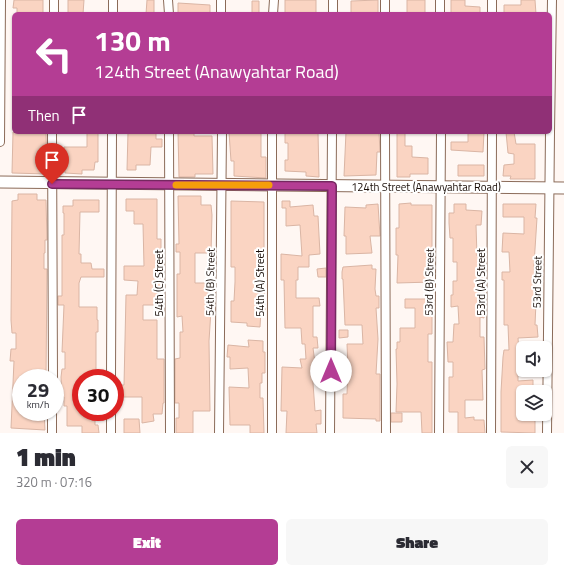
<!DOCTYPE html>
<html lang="en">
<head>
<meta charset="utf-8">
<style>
  body { margin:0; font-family:"Titillium Web",sans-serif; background:#f7f7f7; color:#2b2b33; height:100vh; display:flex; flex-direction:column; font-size:15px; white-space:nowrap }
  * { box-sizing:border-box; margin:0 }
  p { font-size:13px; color:#7c7c81 }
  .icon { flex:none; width:22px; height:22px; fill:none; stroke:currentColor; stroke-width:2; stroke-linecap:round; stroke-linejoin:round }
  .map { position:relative; height:433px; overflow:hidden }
  .drawer { display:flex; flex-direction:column; background:#fff; flex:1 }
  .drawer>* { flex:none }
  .guide { position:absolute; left:12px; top:12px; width:540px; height:122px; border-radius:6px; box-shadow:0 1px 3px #0004; background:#b43d94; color:#fff; overflow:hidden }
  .fabs { position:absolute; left:516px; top:341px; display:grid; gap:8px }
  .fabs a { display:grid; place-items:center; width:36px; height:36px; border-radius:6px; background:#fff; box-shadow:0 1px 3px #0004; font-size:20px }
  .speed { position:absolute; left:12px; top:369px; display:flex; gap:8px; font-size:20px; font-weight:700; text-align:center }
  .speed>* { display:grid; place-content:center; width:52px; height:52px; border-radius:50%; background:#fff; box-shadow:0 1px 3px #0004; line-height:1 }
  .speed small { font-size:10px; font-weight:400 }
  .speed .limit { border:6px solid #d22; background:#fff; color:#111 }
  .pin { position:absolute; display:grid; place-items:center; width:34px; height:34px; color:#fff; margin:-41px -17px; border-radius:50% 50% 50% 0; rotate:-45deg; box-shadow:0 0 4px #0007 }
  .pin .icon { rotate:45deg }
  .me { position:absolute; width:44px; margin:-22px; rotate:0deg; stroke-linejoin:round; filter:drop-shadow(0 0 3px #0008) }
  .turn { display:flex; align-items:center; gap:14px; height:84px; padding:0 16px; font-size:18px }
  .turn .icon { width:52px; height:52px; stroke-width:2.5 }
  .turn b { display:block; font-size:28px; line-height:34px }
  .then { display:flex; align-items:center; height:38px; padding:0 16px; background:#0003; gap:8px; font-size:15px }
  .round { display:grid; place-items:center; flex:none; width:42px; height:42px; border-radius:6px; background:#f7f7f7 }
  .summary { display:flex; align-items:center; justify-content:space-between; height:68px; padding:0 16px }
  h1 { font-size:24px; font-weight:800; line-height:30px }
  .primary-button { display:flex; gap:8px; margin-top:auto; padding:8px 16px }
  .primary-button a { flex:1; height:46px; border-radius:6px; background:#b43d94; color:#fff; font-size:16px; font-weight:800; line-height:46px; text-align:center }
  .primary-button a+a { background:#f7f7f7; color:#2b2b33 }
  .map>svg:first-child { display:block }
  .building { fill:#fad4c2; stroke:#dab5a4 }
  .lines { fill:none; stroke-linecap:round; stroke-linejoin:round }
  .street-casing { stroke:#8b6b59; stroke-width:10 }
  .secondary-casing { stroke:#8b6b59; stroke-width:13 }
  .street { stroke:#fff; stroke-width:8 }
  .secondary { stroke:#fff; stroke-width:11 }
  .route-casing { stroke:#752860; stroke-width:10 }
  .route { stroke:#b43d94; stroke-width:7 }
  .slow { stroke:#f59e0b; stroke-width:7 }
  .labels { text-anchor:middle; stroke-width:4; stroke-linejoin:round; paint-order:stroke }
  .street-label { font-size:11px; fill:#160b05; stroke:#fff }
</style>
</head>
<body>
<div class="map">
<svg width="564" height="433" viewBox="0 0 564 433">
  <rect width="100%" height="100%" fill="#fff7f3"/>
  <path class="building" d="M14,0H43V13L17,14V8H13Z
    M68,0H84L83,14H68Z
    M147,0H154V14H146Z
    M285,0H316V14H285Z
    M378,0V14H351V1Z
    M407,0H425V14H407Z
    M451,0H465V6L480,7V14H451Z
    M521,0H535L536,14H504V5H521Z
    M252,1H259V14H252Z
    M178,3L210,5V14H178Z
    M13,132H46L47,174L12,173Z
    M87,132H98V162H95L94,170H82V174L65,173L64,147H87Z
    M128,132H156V139H162V147H151L150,165H136V170H127Z
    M178,132H194V136H212L213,174H195V177H179Z
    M229,132H261V157H266V178L234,176V161H231Z
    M285,132H318L319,177L306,176V172L285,171V160H288V143H285Z
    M346,132H379L380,152H377L376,175L344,176Z
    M397,132H405V146H412V157L428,158V174H410V177H397Z
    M468,132H484L483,152L451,150V142H468Z
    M506,132H514L516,144H535V179H510L511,176H503L504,165L514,164V154L508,153Z
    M458,165H484V176H458Z
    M18,194H37V200H46L47,240H45V253H44V269H47L46,378H21V412H44L45,430L11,428L14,361H10L11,349H16V333H12L11,320L12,201L18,200Z
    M178,196H201V205H211L212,215L211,253H195V283H208V294H212L209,341L210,411H193V433H176V418H179V403H175V359L180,358V332H183L182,316L177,317V274H180V252H176V244H179Z
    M126,199H157V239H161V305H143V320H157V359H164V403H163L162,414H153L154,421L142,423V397H121V385H124L126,295H137L138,281L124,280V266H144L143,224H134V211H126Z
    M73,200H99V212H80L79,254H81V263H91L92,269H104V277H81L79,283V307H97V320H98V332H96V378H81V415H95V425H98L99,433H82V426H67V406H64V397H62L61,377L62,369H65V352H62L64,305H58V296H62V235H64V213H63V206H73Z
    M231,201L264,202V261L260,262V266H257L260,287H264L265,310H261L260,327L247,326V323L231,322V301H234L235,282V267H231Z
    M282,201H290V207L313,205L314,216H318L320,254L309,255V267H298V280H296V298H319L320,306H313V337H317L318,348H313L316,371H314L313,383L315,411L321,410V424H316L317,433H286L287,411H281L282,367L302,368L300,359H306L305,344H302L301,328H285L284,280H281V254L302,256L300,225L286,226V208H282Z
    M411,203V205H432V282L397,283L398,255H396V228H399V204Z
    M378,204L380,236H370L372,253L346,254V236H344L345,207L366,208V205Z
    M454,204H466V210L482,211L481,225H476L477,256H482V270H484V318L480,317V337H484L485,369L482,370L483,400H465V418L474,417V420H484L485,433H458V412H449V377H453V362H448L447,342H453L454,324H459L458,306L451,307V295H453V281H457V262H453V238H450L449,223V213H454Z
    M503,204H536L535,218H537L534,265L536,302L535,325H537L538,337L518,338L519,354H523V365H518V381L533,380V392H523V414H535V433L501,432V392L503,357L504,350H509L508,325H504V280H502V272H510L509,252H502L503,233L524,234V217H503Z
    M372,265V269H376L375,289L376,296H379V308H376L378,339L376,374H380V421H376V419L343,418V394H347L348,368L347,344H363L362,325H345L343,279H342V272L343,267Z
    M326,268V277H318L317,269Z
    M405,299H432V334H428V362H432V433H422L421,412H396L397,384L396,349H397V342H400V328H415V308H405Z
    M339,330H348V337L339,338Z
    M248,340L263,341V352H265V373H262V383H260V398H263L264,433H250V425H230L229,387L249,388L248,368L230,369V357H227L228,345L249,347Z
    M391,413H402V422H391Z
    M124,419H139L140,433H124Z"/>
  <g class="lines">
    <defs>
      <path id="street" d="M168,0L169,14
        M221,0V14
        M385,0V14
        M440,0V14
        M492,0V14
        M54,14V0
        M113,14V0
        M273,14L274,0
        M333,14V0
        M52,132L53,378
        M169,132L170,433
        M385,132L386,433
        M550,132L552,0
        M0,142L1,0
        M111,378L112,132
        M52,433V412
        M111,433V412
        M219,433L222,132
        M272,433V132
        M330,433L332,132
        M439,433L441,132
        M491,433L492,132
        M547,433L550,132"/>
      <path id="secondary" d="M0,182L564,188"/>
    </defs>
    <use href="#street" class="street-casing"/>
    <use href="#secondary" class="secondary-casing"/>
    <use href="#street" class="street"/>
    <use href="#secondary" class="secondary"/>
  </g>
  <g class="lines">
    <defs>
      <path id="route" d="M52,184L332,186L331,371"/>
    </defs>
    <use href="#route" class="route-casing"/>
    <use href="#route" class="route"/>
    <path class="slow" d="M176,185H269"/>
  </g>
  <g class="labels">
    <g class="street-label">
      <text x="426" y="191">124th Street (Anawyahtar Road)</text>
      <text transform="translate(210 282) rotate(-89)" y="4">54th (B) Street</text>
      <text transform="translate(429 282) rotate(-89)" y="4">53rd (B) Street</text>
      <text transform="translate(481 282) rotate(-90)" y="4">53rd (A) Street</text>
      <text transform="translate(537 282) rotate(-89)" y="4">53rd Street</text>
      <text transform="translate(159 283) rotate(-90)" y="4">54th (C) Street</text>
      <text transform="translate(260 283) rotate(-90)" y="4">54th (A) Street</text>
    </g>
  </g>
</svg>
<div class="fabs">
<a><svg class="icon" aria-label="sound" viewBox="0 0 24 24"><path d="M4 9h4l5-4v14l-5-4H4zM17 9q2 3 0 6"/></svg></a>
<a><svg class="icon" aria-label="layers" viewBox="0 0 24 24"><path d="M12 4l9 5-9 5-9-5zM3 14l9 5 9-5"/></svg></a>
</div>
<div class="speed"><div>29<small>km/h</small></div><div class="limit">30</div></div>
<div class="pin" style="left:52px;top:184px;background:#d93025"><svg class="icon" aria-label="arrive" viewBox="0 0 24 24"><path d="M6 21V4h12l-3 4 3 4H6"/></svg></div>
<svg class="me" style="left:331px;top:371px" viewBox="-20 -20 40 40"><circle r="19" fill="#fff"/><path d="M0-13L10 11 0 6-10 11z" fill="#b43d94"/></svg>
<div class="guide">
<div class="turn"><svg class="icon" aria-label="left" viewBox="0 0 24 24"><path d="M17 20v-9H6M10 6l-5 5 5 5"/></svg><div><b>130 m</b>124th Street (Anawyahtar Road)</div></div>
<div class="then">Then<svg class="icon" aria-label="arrive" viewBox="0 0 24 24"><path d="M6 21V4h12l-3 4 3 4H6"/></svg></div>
</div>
</div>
<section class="drawer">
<div class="summary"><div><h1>1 min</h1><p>320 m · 07:16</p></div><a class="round"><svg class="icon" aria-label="close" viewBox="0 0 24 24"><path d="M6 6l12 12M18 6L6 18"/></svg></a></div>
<div class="primary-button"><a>Exit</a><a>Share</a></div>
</section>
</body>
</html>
